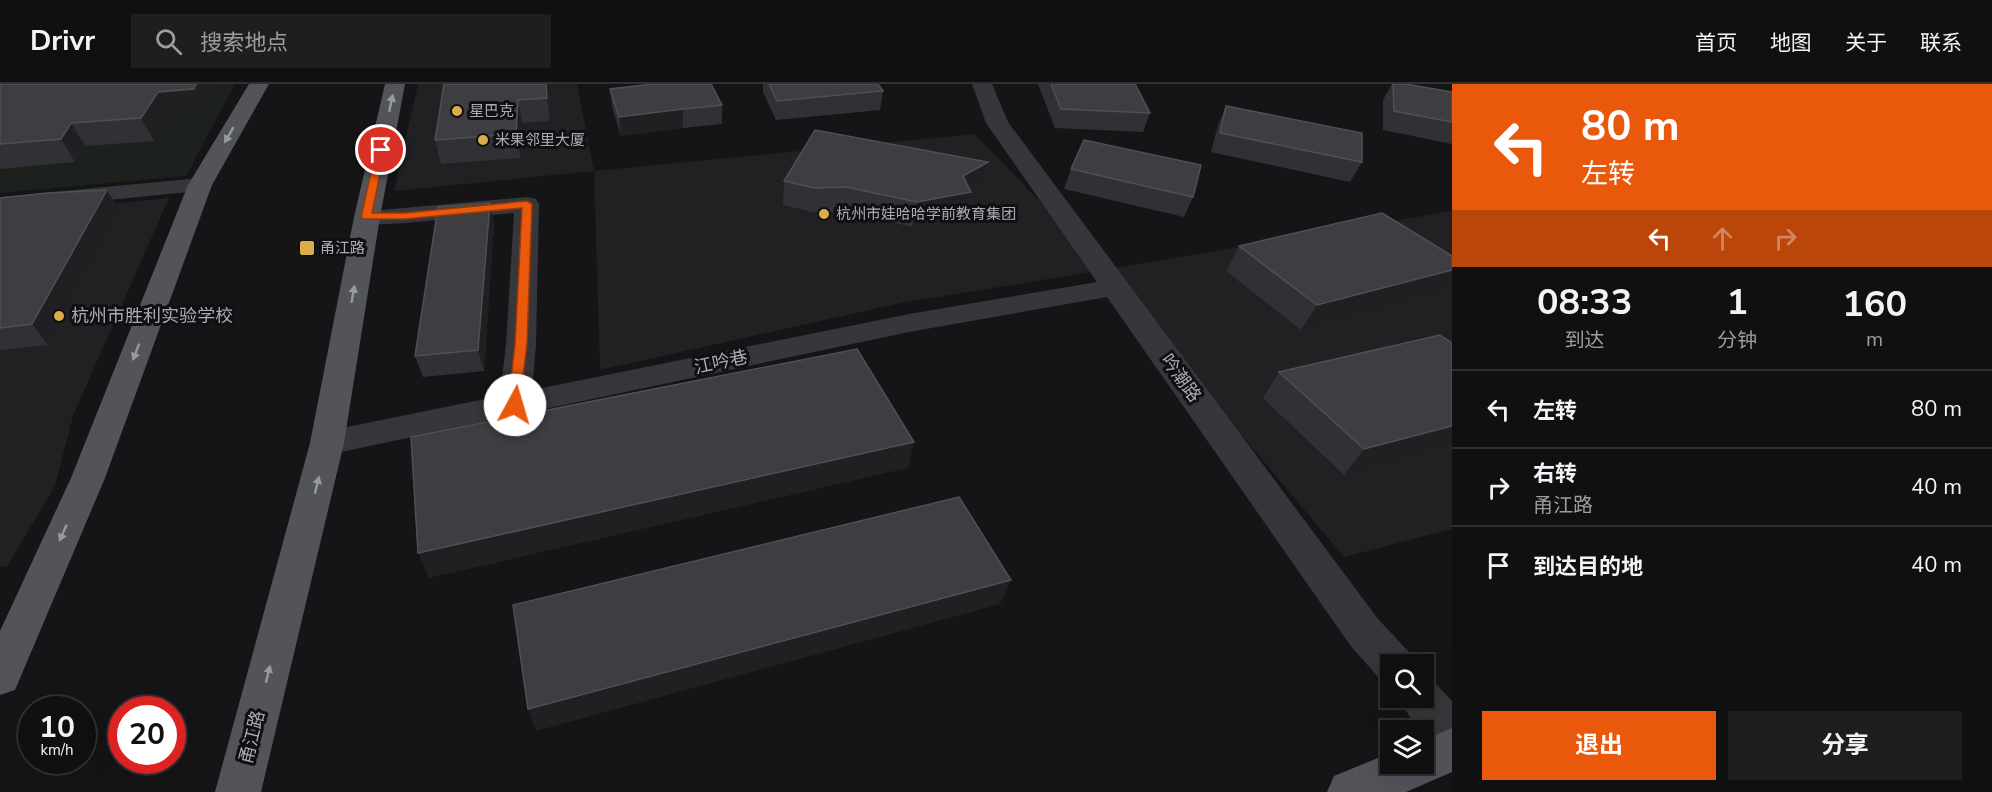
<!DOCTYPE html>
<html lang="zh">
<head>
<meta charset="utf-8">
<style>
  body { margin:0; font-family:"Nunito Sans","Noto Sans SC",sans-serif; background:#1e1e1f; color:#f1f3f6; height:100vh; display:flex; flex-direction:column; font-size:22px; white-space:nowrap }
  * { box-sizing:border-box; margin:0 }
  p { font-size:20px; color:#9c9d9f }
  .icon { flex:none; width:33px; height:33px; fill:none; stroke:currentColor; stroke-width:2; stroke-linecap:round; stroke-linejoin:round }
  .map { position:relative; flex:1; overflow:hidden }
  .details { display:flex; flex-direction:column; background:#101011; width:540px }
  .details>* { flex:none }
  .banner { background:#ea580c; color:#fff; overflow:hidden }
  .fabs { position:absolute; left:1380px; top:570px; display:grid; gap:12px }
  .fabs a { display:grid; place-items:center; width:54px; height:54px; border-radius:0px; background:#101011; box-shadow:0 6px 24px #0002,0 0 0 2px #303031; font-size:30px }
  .speed { position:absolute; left:18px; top:612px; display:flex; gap:12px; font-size:30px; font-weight:700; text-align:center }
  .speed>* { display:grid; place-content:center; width:78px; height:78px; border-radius:50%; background:#101011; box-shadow:0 6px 24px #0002,0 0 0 2px #303031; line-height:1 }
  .speed small { font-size:15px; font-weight:400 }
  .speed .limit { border:9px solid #d22; background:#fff; color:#111 }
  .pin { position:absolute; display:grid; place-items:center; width:51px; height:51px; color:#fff; margin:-26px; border:3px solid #fff; border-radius:50%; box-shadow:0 2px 6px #0007 }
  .me { position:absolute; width:66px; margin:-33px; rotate:6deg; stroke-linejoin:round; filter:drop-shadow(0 0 4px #0008) }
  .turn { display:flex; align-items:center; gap:21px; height:126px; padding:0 30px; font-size:27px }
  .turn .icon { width:78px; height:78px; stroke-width:2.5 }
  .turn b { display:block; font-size:42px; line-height:51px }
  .lanes { display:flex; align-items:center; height:57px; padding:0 30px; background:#0003; justify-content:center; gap:30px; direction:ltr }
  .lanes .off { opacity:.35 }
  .eta { display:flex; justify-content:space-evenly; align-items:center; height:102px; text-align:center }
  .eta b { font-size:36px; font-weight:700; line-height:42px }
  .cta { display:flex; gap:12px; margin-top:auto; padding:12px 30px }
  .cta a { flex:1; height:69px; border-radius:0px; background:#ea580c; color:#fff; font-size:24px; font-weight:700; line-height:69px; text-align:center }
  .cta a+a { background:#1e1e1f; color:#f1f3f6 }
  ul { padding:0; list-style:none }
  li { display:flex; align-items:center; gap:18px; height:78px; padding:0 30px; border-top:2px solid #303031 }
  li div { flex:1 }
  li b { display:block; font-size:22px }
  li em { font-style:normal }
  header { display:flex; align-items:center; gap:36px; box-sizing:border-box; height:84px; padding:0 30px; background:#101011; border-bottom:2px solid #303031 }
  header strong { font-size:28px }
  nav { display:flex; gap:33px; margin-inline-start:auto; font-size:21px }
  .search { width:420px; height:54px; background:#1e1e1f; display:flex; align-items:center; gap:15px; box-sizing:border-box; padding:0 21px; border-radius:0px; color:#9c9d9f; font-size:22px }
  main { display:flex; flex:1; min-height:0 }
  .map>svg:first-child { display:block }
  .built { fill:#212124 }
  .green { fill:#1c211d }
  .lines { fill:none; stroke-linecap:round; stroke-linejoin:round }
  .minor { fill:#37373b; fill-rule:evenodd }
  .major { fill:#53545a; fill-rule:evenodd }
  .wall { fill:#313135 }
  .shaded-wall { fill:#202023 }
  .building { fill:#3e3e42; stroke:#4f5054; stroke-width:1.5 }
  .oneway { fill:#989aa3 }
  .route { fill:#ea580c; stroke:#983908; stroke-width:1.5 }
  .poi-dot { fill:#daac4a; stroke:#101012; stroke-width:2 }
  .labels { text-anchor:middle; stroke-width:6; stroke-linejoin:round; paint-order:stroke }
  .far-poi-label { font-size:15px; fill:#a9acb5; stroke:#101012; text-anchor:start }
  .poi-label { font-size:18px; fill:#a9acb5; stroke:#101012; text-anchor:start }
  .street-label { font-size:18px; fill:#a9acb5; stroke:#101012 }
</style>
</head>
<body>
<header>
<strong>Drivr</strong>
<div class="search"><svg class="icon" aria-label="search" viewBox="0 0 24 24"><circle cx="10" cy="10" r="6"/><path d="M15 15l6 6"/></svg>搜索地点</div>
<nav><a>首页</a><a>地图</a><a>关于</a><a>联系</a></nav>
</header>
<main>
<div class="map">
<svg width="1452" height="708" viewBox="0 0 1452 708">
  <rect width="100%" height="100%" fill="#151517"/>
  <path class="built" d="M418,0H577L594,87L975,50L1094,174L1103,186L1452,127V445L1344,473L1103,186L901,219L600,286L594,87L394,107Z
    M169,114L73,332L55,402L7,482L0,483V131Z"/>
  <path class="green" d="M0,0H235L186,92L0,109Z"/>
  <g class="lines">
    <path class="minor" d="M972,0H992L1008,38L1378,535L1408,567L1413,580H1390V598L1378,593L1350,561L1107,213L909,248L327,371L315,368L310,359L315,350L327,347L500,312L506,260L514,129L405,139L367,141L358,138L354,133L358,128L527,113L536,115L539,120L536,260L532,306L909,230L1097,198L986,39Z
      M200,94L208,96L212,101L208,106L0,127V113Z
      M1424,595L1436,600L1452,617V670C1428,661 1410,638 1400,614H1424Z"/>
    <path class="major" d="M249,0H269L212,101L105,394L15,606L0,611V547L71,394L188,101Z
      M385,0H405L380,133L344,359L261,708H215L310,359L354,133Z
      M1452,644V688L1406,708H1327L1334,692L1390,669V680H1424V656Z"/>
  </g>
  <path class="wall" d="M0,0H216L204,27L170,31L154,57L85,62L75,78L0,85Z
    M444,0H549L550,37L522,39L521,74L441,80L435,56Z
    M763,0H878L883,7L880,26L776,36L763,8Z
    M1038,0H1135L1150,29L1143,48L1055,44Z
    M1392,0H1406L1452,8V60L1383,46V16Z
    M610,5L722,21V40L683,44L621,52L612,23Z
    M1226,22L1362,78L1350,98L1211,68L1218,41Z
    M1071,85L1193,113L1184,133L1064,105Z
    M784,97L982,102L971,109L965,133L912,143L844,127L812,128L783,121Z
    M0,114L119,126L48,261L0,266Z
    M494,139L484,287L423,293L415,272Z
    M1239,162L1452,172V201L1447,207L1301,246L1226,187Z
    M1452,259V362L1344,391L1263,314L1279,288Z"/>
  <path class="shaded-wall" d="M196,0H216L204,27L170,31L154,57L141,34L158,8Z
    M546,0H549L550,37L547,14Z
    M518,16L522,39L521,74L516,50Z
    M683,25V44L621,52L619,33Z
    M71,39L85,62L75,78L61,55Z
    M988,78L982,102L971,109L965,133L912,143L917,118Z
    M107,106L119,126L48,261L32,240Z
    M490,119L494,139L484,287L478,266Z
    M1452,186V201L1447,207L1301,246L1317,221Z
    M1452,342V362L1344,391L1364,365Z
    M914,358L908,384L429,494L418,469Z
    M1011,496L1000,520L536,647L528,625Z"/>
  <path class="building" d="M0,0H196L194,5L158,8L141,34L71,39L61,55L0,60Z
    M444,0H546L547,14L518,16L516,50L435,56Z
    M653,0H711L722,21L683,25L619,33L610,5Z
    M769,0H878L883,7L777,17Z
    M1051,0H1135L1150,29L1061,25Z
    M1393,0H1406L1452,8V38L1394,27Z
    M1226,22L1362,49V78L1220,49Z
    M815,46L988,78L963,92L971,108L917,118L846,103L814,104L784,97Z
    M1084,56L1201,81L1193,113L1071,85Z
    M107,106L32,240L0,244V114L48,109Z
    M490,119L478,266L415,272L438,123Z
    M1382,129L1452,172V186L1317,221L1239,162Z
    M1440,251L1452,259V342L1364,365L1279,288Z
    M857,265L914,358L418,469L411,353Z
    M959,413L1011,496L528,625L513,521Z"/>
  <defs><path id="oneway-solid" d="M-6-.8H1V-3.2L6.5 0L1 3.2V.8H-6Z" transform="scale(1.5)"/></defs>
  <g class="oneway">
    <use href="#oneway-solid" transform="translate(391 19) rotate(-78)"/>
    <use href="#oneway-solid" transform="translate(229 51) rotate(120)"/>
    <use href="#oneway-solid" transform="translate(353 210) rotate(-80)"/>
    <use href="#oneway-solid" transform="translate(136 268) rotate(111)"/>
    <use href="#oneway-solid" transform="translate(317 401) rotate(-76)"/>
    <use href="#oneway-solid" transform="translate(63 449) rotate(114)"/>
    <use href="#oneway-solid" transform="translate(268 590) rotate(-76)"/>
  </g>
  <path class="route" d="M381,63L385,66L372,129H405L527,117L532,120L527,260L519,324H510L508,321L515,260L522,124L405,135H363L361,133L376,66Z"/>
  <g class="poi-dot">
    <circle cx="457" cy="27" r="6"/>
    <circle cx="483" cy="56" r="6"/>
    <circle cx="824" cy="130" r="6"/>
    <rect x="299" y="156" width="16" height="16" rx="3"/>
    <circle cx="59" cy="232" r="6"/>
  </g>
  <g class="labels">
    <g class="far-poi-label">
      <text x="469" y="32">星巴克</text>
      <text x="495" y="61">米果邻里大厦</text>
      <text x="836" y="135">杭州市娃哈哈学前教育集团</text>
      <text x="320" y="169">甬江路</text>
    </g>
    <g class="poi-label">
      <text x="71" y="238">杭州市胜利实验学校</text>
    </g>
    <g class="street-label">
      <text transform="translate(721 278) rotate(-12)" y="6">江吟巷</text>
      <text transform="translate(1181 294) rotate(54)" y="6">吟潮路</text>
      <text transform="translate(252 653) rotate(-76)" y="6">甬江路</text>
    </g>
  </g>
</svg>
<div class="fabs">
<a><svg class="icon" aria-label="search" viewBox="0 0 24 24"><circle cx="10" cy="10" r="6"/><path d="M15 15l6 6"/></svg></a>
<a><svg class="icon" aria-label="layers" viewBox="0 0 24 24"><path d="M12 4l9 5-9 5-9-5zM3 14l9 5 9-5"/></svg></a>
</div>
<div class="speed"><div>10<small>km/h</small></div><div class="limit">20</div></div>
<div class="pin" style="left:381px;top:66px;background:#d93025"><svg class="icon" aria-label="arrive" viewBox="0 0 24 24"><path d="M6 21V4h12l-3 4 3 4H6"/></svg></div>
<svg class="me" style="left:515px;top:321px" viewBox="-20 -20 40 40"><circle r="19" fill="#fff"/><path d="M0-13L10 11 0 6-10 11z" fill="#ea580c"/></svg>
</div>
<section class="details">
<div class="banner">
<div class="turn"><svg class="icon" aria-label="left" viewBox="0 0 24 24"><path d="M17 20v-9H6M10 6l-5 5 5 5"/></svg><div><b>80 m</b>左转</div></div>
<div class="lanes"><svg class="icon" aria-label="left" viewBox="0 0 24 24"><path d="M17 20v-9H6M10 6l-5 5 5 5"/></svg><svg class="icon off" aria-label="ahead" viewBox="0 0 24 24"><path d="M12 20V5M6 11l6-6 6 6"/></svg><svg class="icon off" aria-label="right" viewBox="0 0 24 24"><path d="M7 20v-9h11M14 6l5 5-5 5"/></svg></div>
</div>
<div class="eta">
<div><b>08:33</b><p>到达</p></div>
<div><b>1</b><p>分钟</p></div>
<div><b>160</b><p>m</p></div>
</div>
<ul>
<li><svg class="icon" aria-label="left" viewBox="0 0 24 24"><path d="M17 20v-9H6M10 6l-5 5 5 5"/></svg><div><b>左转</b></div><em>80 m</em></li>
<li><svg class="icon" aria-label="right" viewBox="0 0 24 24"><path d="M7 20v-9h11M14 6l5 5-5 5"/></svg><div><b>右转</b><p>甬江路</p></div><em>40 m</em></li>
<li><svg class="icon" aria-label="arrive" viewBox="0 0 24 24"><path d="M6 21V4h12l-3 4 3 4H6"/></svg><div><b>到达目的地</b></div><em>40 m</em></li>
</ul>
<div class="cta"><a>退出</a><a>分享</a></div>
</section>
</main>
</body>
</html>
